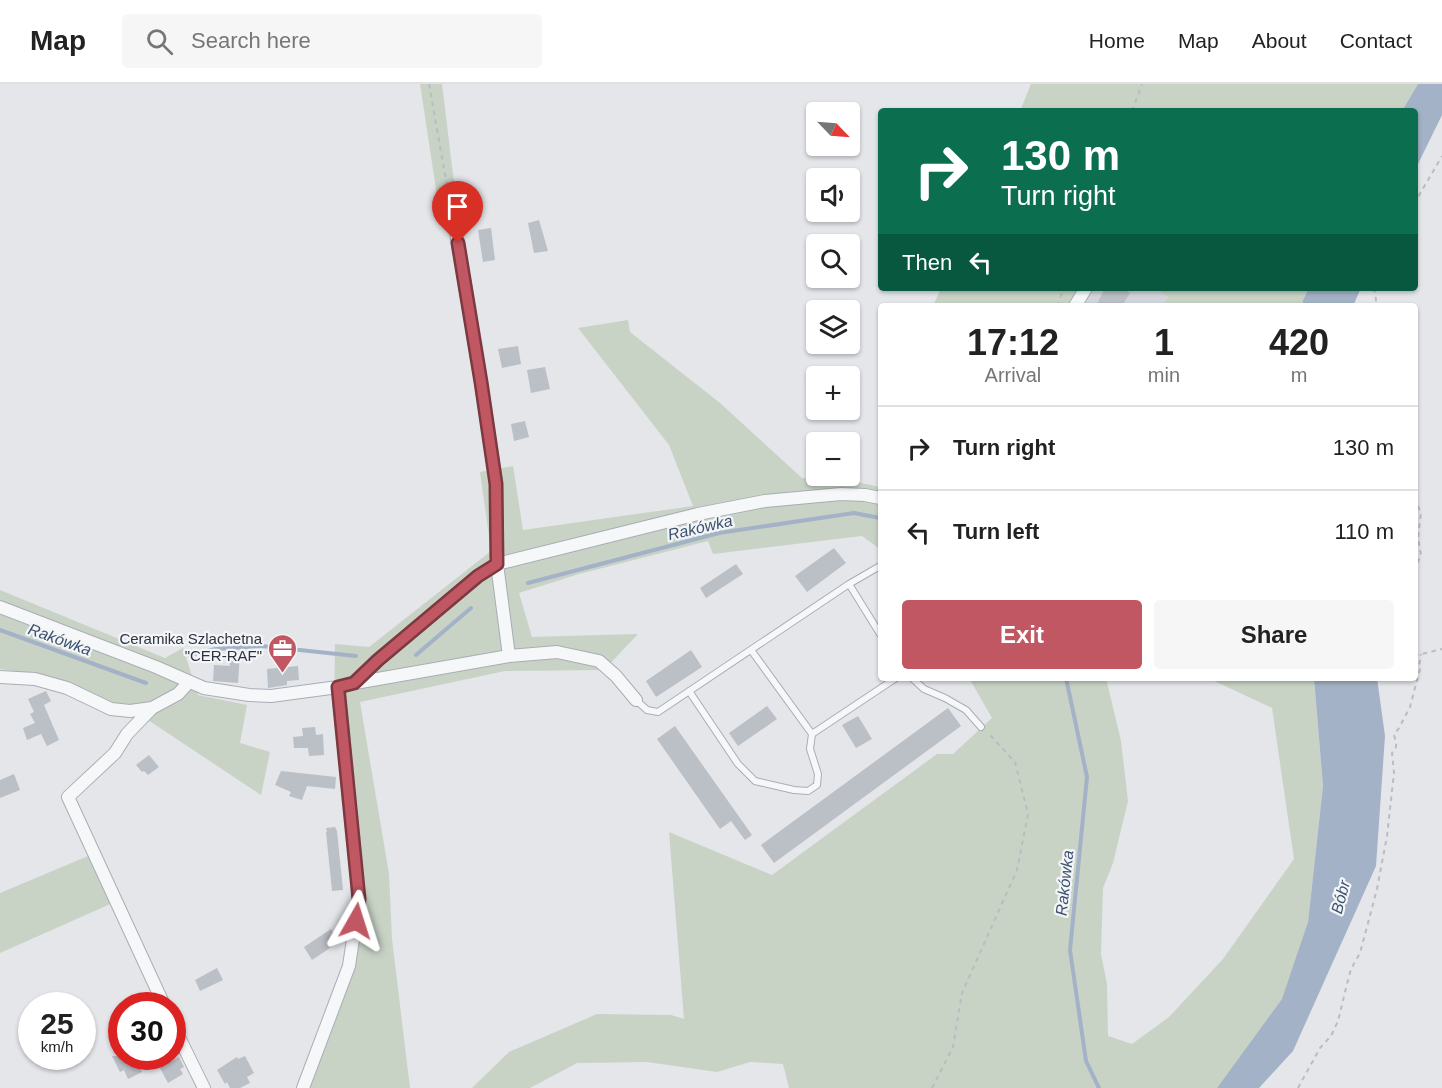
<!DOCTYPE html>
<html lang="en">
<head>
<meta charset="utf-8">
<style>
  body { margin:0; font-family:Arial,sans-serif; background:#f6f6f6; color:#222; height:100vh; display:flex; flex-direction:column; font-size:22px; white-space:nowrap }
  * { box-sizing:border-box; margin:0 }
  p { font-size:20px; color:#767676 }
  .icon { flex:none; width:33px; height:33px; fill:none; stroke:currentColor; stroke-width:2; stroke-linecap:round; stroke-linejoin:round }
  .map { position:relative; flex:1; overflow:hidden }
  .sheet { position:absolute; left:878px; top:219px; width:540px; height:378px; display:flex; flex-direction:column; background:#fff; border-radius:6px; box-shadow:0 2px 4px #0004 }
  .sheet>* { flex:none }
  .banner { position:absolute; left:878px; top:24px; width:540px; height:183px; border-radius:6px; box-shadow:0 2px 4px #0004; background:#0b6e4f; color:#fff; overflow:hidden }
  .needle { width:39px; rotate:115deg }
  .tools { position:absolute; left:806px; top:18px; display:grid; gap:12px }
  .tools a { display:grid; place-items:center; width:54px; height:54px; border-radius:6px; background:#fff; box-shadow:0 2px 4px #0004; font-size:30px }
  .speed { position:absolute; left:18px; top:908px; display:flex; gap:12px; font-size:30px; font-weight:700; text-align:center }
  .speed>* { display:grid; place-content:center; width:78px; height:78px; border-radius:50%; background:#fff; box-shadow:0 2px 4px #0004; line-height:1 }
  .speed small { font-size:15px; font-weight:400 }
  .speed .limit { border:9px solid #d22; background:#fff; color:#111 }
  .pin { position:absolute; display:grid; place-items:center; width:51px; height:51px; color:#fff; margin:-62px -26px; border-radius:50% 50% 50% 0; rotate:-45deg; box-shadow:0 0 6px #0007 }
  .pin .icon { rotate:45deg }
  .me { position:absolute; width:66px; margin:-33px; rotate:6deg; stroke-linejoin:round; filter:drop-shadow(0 0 4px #0008) }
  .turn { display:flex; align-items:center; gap:21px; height:126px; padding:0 24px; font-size:27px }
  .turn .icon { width:78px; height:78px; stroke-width:2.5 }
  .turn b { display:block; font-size:42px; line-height:51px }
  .then { display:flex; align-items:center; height:57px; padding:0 24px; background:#0003; gap:12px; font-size:22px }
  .eta { display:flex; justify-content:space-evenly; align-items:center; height:102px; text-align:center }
  .eta b { font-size:36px; font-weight:600; line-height:42px }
  .cta { display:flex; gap:12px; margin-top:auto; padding:12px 24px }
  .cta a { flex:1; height:69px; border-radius:6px; background:#c15762; color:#fff; font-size:24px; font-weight:600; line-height:69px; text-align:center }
  .cta a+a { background:#f6f6f6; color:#222 }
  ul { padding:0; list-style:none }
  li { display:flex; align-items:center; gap:18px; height:84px; padding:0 24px; border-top:2px solid #e0e0e0 }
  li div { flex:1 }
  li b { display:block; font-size:22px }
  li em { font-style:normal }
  header { display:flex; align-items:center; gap:36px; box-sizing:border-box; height:84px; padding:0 30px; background:#fff; border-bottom:2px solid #e0e0e0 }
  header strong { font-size:28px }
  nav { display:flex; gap:33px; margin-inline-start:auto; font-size:21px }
  .search { width:420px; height:54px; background:#f6f6f6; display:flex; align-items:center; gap:15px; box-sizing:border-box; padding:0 21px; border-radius:6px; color:#767676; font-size:22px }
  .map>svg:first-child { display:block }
  .built { fill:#d2d5dc }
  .green { fill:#c8d3c6 }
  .water { fill:#a3b2c6 }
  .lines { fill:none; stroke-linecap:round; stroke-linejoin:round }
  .stream { stroke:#a3b2c6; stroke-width:4 }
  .building { fill:#bbbfc6 }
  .service-casing { stroke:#a9adb4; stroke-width:8 }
  .minor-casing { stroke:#a9adb4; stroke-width:14 }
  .path { stroke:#babcc2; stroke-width:2; stroke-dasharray:4.5 4.5; stroke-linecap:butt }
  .service { stroke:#f6f7f9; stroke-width:6 }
  .minor { stroke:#f6f7f9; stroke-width:12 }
  .route-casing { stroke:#7d3940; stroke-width:15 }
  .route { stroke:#c15762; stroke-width:10 }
  .labels { text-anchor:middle; stroke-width:4.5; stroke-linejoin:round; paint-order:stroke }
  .poi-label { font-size:15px; fill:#2d3341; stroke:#f3f5f7; text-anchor:end }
  .water-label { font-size:16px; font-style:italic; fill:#3b5170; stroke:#f3f5f7 }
</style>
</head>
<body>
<header>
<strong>Map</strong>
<div class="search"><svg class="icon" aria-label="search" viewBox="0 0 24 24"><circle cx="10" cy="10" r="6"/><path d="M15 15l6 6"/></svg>Search here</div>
<nav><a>Home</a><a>Map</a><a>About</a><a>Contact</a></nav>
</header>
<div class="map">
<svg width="1442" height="1004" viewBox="0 0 1442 1004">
  <rect width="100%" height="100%" fill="#e4e6ea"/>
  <path class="built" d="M1086,204H1154L1168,213L1162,222H1075Z"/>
  <path class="green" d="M420,0H442L457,123L439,125Z
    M1031,0H1418L1402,27H1020Z
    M941,204H1086L1075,222H933Z
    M1154,204H1309L1303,216L1302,222H1162L1168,213Z
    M628,236L630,248L720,319L802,394L852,397L880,403V465L862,452L713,470L708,457L579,490L519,509L532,553L638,550L604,586L505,587L360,618L389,790L392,855L410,1004H302L356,848L346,727L334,638L335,560L369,563L491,467L480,388L513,382L523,446L693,422L669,361L578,244Z
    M0,506L165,574L183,564L198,611L247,621L240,659L270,668L261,711L148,636L47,592L0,585Z
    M969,594H1106L1121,657L1128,717L1113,779L1103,804L1101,870L1107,900L1108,952L1132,960L1169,933L1223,875L1294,775L1272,624L1208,594H1314L1323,702L1308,838L1283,915L1217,1004H789L783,980L750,978L717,988L647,978L577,979L530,1004H472L509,968L597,930L671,931L684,935L669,748L772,791L937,670H953L992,634Z
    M100,767L117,817L0,869V809Z"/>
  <path class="water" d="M1418,0H1442V31L1415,86L1414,27H1402Z
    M1309,204H1361L1353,222H1302L1303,216Z
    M1314,594H1377L1385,652L1376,782L1293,967L1259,1004H1217L1282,915L1308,838L1323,702Z"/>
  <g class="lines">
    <path class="stream" d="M528,499L719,449L854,429L880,434
      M0,546L146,599
      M189,571L216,565L262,562L356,572
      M416,571L471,524
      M1066,594L1087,693L1070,866L1086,977L1099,1004"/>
  </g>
  <path class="building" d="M539,136L548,167L534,169L528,139Z
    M491,144L495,176L483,178L478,146Z
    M1105,204H1121L1130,209L1122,222H1096Z
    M518,262L521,280L502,284L498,265Z
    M545,283L550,305L531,309L527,286Z
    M525,337L529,353L514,357L511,340Z
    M834,464L846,479L807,508L795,492Z
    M736,480L743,490L706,514L700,504Z
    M691,566L702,583L656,613L646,597Z
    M240,570L238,599L213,597L214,581L230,582L228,572Z
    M298,582L299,596L287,597V601L268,604L267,585Z
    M46,607L51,617L44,621L59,656L47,662L41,650L27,656L23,644L35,639L30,630L34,628L28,615Z
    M767,622L777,635L738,662L729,649Z
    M948,624L961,642L774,779L761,761Z
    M858,632L872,655L856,664L842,641Z
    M675,642L752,751L745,756L731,737L720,745L657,655Z
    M315,643L316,651L323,650L324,671L309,672L308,664H294L293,653L303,652L302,644Z
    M149,671L159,683L148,691L144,687L142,688L136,681Z
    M281,687L336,693L335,705L307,702L302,716L289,712L291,708L275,701Z
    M14,690L20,706L0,714V696Z
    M335,743L337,747L343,806L332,807L326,748H327L326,744Z
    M331,845L339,858L312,876L304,863Z
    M217,884L223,896L200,907L195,896Z
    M112,972H133L142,988L128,995L124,986L120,988Z
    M245,972L254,989L247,993L250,999L240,1004H230L227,998L225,1000L217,986L237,973L238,975Z
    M179,973L184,983L180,985L183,990L168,999L160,984Z"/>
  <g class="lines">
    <defs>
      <path id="service" d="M849,500L880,550
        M751,566L812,650
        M912,594L924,605L945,614L966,626L981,643
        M689,607L738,680L755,697L794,706L808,707L817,701L818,690L810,665L812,650L896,594
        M636,616L647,626L658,628L849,500L880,482"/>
      <path id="minor" d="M1075,222L1086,204
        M0,523L156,583L204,604L249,611L271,612L338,603L354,599L378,576L478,492L497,480L496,400L481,298L454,136
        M509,572L497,480L698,430L765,417L841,410L865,411L880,414
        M0,593L35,595L67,604L111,625L130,627L152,624L178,610L189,598
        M355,599L509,572L557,568L599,577L616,592L636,616
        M152,624L127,650L115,669L68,713L164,921
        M172,939L204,1004
        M303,1004L349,882L359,815L338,603"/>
    </defs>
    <use href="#service" class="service-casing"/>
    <use href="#minor" class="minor-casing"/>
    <path class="path" d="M429,0L451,124
      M1132,27L1142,0
      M1414,120L1442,72
      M1374,204L1376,216L1375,222
      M1057,222L1064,204
      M1414,414L1421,429L1418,454L1421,471L1414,487
      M1414,572L1442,565
      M932,1004L953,963L962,909L1017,786L1028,730L1015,678L988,649
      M1298,1004L1320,964L1331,952L1338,937L1347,900L1351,885L1360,869L1368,839L1377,805L1387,752L1394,689L1392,669L1396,663V658L1394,651L1399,644L1410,623L1420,585L1419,582L1421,570"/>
    <use href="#service" class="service"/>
    <use href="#minor" class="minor"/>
  </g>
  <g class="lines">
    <defs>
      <path id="route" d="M356,837L359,815L338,603L354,599L378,576L478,492L497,480L496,400L481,298L458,159"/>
    </defs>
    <use href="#route" class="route-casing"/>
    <use href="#route" class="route"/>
  </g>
  <defs>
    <symbol id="office-pin" viewBox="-11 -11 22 30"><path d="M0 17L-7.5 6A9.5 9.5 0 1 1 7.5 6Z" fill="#c15762" stroke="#f3f5f7"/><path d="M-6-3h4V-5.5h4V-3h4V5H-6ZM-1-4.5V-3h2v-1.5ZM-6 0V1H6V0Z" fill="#fff"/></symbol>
  </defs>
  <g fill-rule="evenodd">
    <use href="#office-pin" x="266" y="548" width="33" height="45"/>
  </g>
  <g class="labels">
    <g class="poi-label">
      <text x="262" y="560">Ceramika Szlachetna<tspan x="262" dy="17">"CER-RAF"</tspan></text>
    </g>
    <g class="water-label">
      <text transform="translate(700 443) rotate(-13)" y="6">Rakówka</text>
      <text transform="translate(60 555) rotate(20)" y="6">Rakówka</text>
      <text transform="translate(1064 799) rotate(-84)" y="6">Rakówka</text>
      <text transform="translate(1340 813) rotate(-75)" y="6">Bóbr</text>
    </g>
  </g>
</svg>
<div class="tools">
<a><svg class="needle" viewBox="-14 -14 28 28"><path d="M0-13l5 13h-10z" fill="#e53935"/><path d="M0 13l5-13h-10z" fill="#767676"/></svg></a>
<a><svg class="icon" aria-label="sound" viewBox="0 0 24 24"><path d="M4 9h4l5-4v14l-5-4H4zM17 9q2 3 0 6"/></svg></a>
<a><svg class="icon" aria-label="search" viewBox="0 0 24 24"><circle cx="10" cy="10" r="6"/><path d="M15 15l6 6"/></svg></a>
<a><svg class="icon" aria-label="layers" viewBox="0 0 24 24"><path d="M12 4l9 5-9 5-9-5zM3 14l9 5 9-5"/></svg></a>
<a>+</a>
<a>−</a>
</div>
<div class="speed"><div>25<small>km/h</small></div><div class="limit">30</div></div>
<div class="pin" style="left:458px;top:159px;background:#d93025"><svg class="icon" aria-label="arrive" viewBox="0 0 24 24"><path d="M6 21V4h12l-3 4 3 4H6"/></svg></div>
<svg class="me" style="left:356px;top:837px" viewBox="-20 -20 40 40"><path d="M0-17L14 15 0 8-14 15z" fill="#c15762" stroke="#fff" stroke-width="4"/></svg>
<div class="banner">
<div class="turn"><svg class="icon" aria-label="right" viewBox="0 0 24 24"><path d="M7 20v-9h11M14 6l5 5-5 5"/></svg><div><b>130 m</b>Turn right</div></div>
<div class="then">Then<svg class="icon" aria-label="left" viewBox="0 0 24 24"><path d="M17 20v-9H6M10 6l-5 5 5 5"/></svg></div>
</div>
<section class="sheet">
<div class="eta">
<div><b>17:12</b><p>Arrival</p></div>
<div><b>1</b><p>min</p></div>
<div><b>420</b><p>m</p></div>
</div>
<ul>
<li><svg class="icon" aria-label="right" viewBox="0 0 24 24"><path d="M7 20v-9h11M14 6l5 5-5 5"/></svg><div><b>Turn right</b></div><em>130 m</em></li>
<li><svg class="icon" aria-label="left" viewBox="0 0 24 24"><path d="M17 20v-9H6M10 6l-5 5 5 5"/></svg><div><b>Turn left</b></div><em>110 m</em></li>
</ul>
<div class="cta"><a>Exit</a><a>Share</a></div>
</section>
</div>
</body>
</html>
